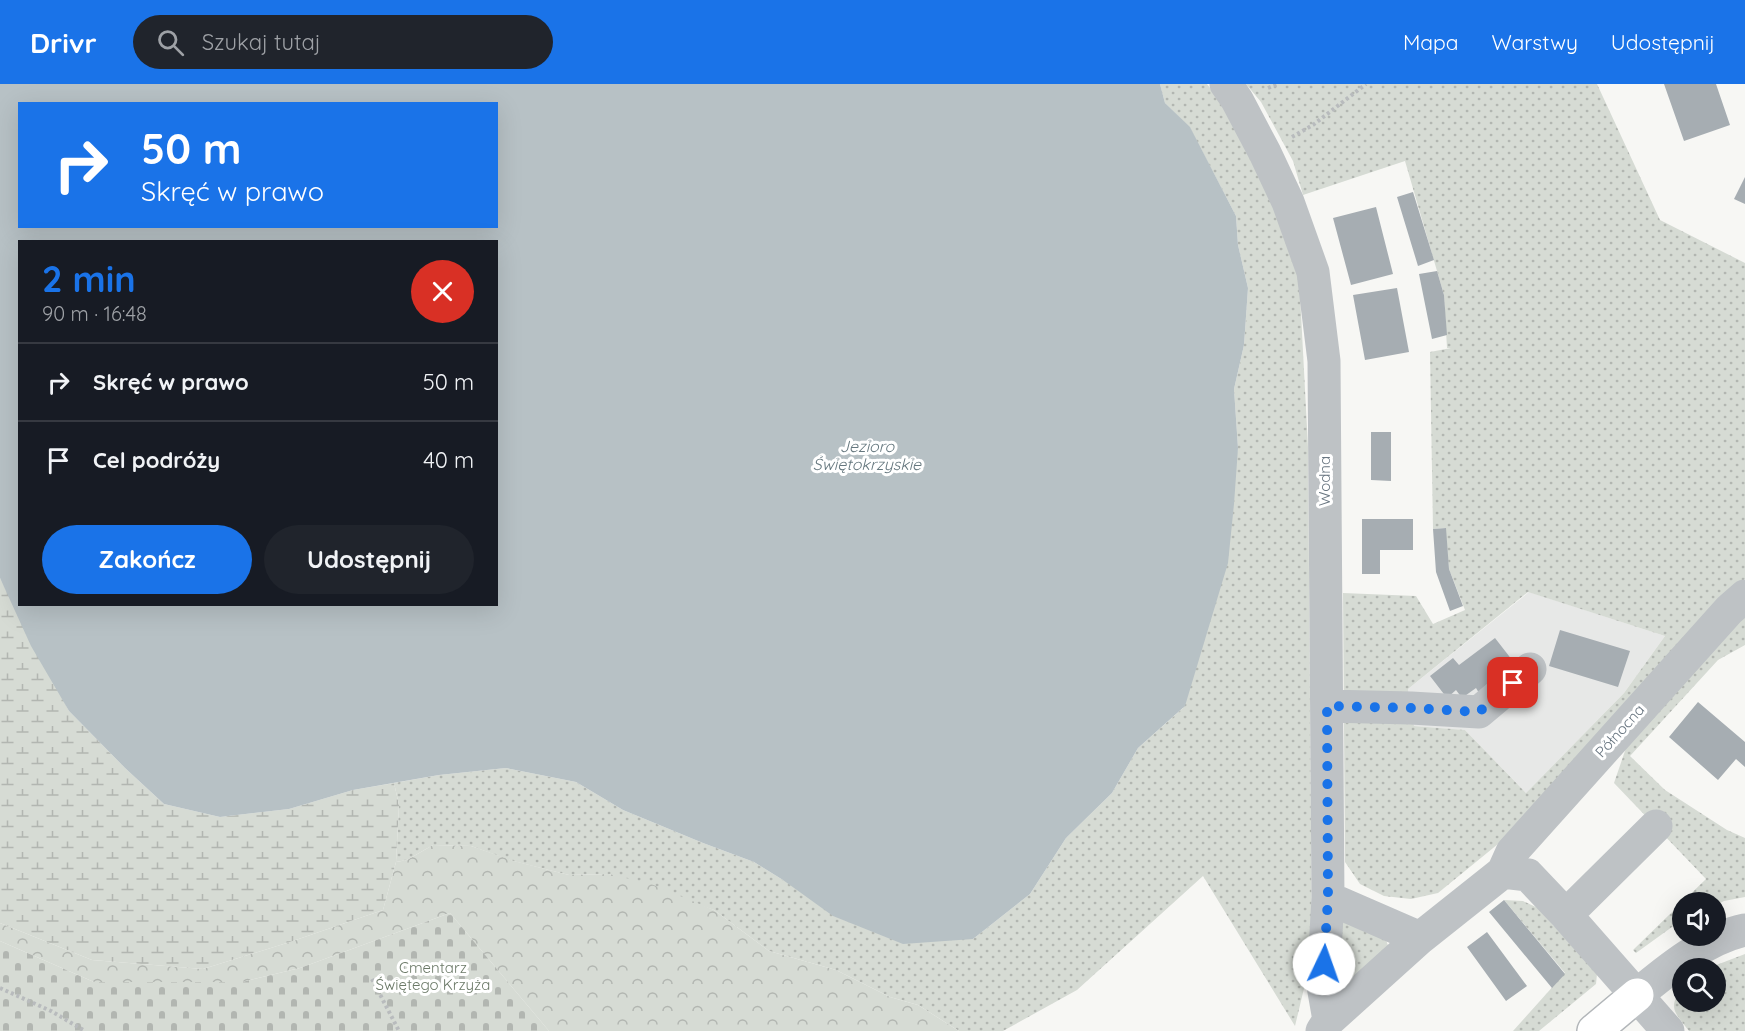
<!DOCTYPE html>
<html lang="pl">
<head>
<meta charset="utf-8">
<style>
  body { margin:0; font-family:Quicksand,sans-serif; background:#20242c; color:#f1f3f6; height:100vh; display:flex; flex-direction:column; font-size:22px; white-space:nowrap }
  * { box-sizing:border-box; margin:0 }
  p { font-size:20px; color:#9ea1a6 }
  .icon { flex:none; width:33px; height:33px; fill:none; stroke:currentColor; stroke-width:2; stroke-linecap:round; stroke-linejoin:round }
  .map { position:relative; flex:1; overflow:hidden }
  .side { position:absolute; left:18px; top:156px; width:480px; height:366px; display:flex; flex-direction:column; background:#171b24; border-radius:0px; box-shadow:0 6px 24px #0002 }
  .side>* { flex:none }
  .hud { position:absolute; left:18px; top:18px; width:480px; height:126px; border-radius:0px; box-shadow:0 6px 24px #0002; background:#1a73e8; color:#fff; overflow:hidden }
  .fabs { position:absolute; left:1672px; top:808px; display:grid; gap:12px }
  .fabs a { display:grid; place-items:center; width:54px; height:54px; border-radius:50%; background:#171b24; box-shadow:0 6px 24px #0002; font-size:30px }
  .pin { position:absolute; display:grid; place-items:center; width:51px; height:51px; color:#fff; margin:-26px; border-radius:12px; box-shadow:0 3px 9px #0006 }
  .me { position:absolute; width:66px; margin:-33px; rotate:3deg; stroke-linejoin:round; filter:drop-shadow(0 0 4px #0008) }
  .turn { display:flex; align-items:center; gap:21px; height:126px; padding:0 24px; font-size:27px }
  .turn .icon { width:78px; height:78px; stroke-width:2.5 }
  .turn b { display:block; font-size:42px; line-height:51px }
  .round { display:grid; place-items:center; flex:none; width:63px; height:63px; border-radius:32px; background:#20242c }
  .overview { display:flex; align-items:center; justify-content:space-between; height:102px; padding:0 24px }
  h1 { font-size:36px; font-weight:800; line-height:45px; color:#1a73e8 }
  .cta { display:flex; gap:12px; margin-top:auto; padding:12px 24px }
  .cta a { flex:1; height:69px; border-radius:36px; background:#1a73e8; color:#fff; font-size:24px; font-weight:800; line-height:69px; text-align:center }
  .cta a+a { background:#20242c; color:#f1f3f6 }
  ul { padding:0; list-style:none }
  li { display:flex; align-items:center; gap:18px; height:78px; padding:0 24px; border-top:2px solid #363941 }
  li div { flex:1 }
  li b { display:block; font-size:22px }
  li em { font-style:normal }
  header { display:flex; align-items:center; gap:36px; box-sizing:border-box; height:84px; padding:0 30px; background:#1a73e8; color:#fff }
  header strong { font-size:28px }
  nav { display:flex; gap:33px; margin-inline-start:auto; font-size:21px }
  .search { width:420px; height:54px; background:#20242c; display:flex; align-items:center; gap:15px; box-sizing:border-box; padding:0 21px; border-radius:33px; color:#9ea1a6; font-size:22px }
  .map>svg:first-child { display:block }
  .built { fill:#e7e8e7 }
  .grass { fill:url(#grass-dots); fill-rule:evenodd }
  .forest { fill:url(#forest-crowns) }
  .wetland { fill:url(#wetland-marsh) }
  .cemetery { fill:url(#cemetery-stones) }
  .water { fill:#b7c1c5; fill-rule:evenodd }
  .building { fill:#a6adb2 }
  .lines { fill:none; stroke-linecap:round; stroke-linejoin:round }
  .major-casing { stroke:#b2b6b9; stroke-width:36 }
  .path { stroke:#b8bbbd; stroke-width:4; stroke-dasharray:3 3; stroke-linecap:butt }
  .minor { stroke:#bec2c5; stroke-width:33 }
  .major { stroke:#fff; stroke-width:33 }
  .route { stroke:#1a73e8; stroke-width:10; stroke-dasharray:0 18 }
  .labels { text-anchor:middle; stroke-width:6; stroke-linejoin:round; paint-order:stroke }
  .street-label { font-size:15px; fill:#697681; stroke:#fff }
  .park-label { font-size:15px; fill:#6b7967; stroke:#fff }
  .water-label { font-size:16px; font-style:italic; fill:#65777e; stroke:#fff }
</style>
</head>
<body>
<header>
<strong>Drivr</strong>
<div class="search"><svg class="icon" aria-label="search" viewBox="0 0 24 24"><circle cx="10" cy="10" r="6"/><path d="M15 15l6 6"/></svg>Szukaj tutaj</div>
<nav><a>Mapa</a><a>Warstwy</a><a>Udostępnij</a></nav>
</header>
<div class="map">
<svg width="1745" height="947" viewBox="0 0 1745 947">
  <defs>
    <pattern id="grass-dots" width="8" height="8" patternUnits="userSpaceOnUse" patternTransform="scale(1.5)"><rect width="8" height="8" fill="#d6dbd4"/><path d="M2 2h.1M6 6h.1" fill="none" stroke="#b2b6b1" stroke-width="1.8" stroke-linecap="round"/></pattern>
    <pattern id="forest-crowns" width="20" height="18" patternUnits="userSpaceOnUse" patternTransform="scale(1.5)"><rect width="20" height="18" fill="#d6dbd4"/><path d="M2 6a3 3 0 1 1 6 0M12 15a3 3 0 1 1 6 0" fill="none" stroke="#b2b6b1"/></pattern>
    <pattern id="wetland-marsh" width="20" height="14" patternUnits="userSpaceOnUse" patternTransform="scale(1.5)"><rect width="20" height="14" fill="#d6dbd4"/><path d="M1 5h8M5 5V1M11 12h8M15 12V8" fill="none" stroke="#b2b6b1"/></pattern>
    <pattern id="cemetery-stones" width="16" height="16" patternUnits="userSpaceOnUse" patternTransform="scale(1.5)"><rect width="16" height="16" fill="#d6dbd4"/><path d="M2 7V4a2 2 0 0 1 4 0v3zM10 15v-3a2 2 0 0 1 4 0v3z" fill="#b2b6b1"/></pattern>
  </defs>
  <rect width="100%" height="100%" fill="#f7f7f4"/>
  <path class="built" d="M1529,508L1665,552L1624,609L1526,709L1465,646L1414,642L1408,605Z"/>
  <path class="grass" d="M1160,0H1207L1234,35L1265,94L1299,191L1308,363L1312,871L1295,942L1203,792L1077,906L1003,947H959L918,921L890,913L836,886L769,867L714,826L609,790L569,791L513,777L471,762L433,761L407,776L396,778L399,721L394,699L439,691L506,684L576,698L623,726L703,759L754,778L783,796L973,855L1030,810L1066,754L1112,709L1138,664L1183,624L1238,364L1234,305L1244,261L1248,204L1238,161L1236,132L1190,44L1165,19Z
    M1246,0H1597L1660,136L1745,179V495L1719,521L1509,751L1438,809L1411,815L1384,812L1360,800L1345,778L1343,509L1416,512L1433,540L1465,526L1449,485L1445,444L1433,445L1430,268L1451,264H1447L1444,211L1405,77L1303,111L1293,77L1261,18ZM1528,508L1665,552L1624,609L1526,709L1465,646L1414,642L1408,605Z
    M1745,531V561L1718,576L1630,672L1665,706L1727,746L1745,754V813L1724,817L1716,821V819H1683V835L1636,869L1633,866L1706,795L1614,699L1626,664Z
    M1504,816L1523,817L1538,824L1597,890L1596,900L1539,947H1513L1565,889Z
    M1345,835L1385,852L1388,862L1344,901L1334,898L1340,839Z
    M1745,870V947H1689C1673,926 1668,925 1683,901V918H1716V885H1706Z"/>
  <path class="forest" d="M433,761L471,762L514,777L569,791L609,790L651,800L714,826L769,867L836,886L890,913L918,921L959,947H549L450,829L300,884L242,898H94L0,857V839L92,876L203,885L290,858L383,826L396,778L407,776Z"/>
  <path class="wetland" d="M0,494L69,627L125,684L164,720L220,733L289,725L353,706L394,699L399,721L396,778L383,826L290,858L203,885L92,876L0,839Z"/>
  <path class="cemetery" d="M450,829L549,947H0V857L94,898H242L300,884Z"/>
  <path class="water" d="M0,0H1160L1165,19L1190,43L1236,132L1238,161L1248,204L1244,261L1234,305L1238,364L1234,420L1228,479L1185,622L1138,664L1112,709L1066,754L1030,810L973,855L903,860L833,832L783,796L754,778L703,759L623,726L576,698L506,684L439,691L353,706L289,725L220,733L164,720L125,684L69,627L31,562L0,494ZM20,20H496V142H20ZM20,158H496V520H20Z"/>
  <path class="building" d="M1664,0H1716L1730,41L1684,57Z
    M1745,93V120L1734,115Z
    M1413,108L1434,176L1418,182L1397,113Z
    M1376,123L1393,190L1351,201L1333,134Z
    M1437,187L1444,211L1447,251L1432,255L1419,190Z
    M1397,204L1409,268L1365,276L1353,211Z
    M1371,348H1391V397L1371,396Z
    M1362,435H1413V466H1380V490H1362Z
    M1446,444L1449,485L1463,522L1450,527L1436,488L1433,445Z
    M1560,546L1630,567L1618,603L1549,582Z
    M1495,554L1516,581L1479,609L1476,604L1462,614L1456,606L1447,614L1430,592L1453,574L1459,581Z
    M1698,618L1745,658V683L1736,675L1718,696L1669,653Z
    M1504,816L1565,890L1552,904L1489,828Z
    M1487,848L1527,902L1506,917L1467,863Z"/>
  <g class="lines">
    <defs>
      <path id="major" d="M1594,947L1637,911"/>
    </defs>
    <use href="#major" class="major-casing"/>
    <path class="path" d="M1268,4L1278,0
      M1292,53L1313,41L1366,0
      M372,895L399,947
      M0,904L51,927L85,947"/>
    <path class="minor" d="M1226,0L1237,16L1265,69L1288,118L1313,188L1324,277L1328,814L1323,902L1329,936
      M1327,622L1411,624L1479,628L1530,585
      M1503,788L1512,768L1729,526L1745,512
      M1328,814L1420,854
      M1566,831L1656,742
      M1637,911C1667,886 1706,854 1745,846
      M1322,947L1329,936L1420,854L1503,788L1528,791L1566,831L1668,947"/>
    <use href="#major" class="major"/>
  </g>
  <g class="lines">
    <path class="route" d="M1324,880L1328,814L1327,622L1411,624L1479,628L1513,599"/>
  </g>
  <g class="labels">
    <g class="street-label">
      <text transform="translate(1325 397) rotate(-90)" y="5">Wodna</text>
      <text transform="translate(1620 647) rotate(-48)" y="5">Północna</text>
    </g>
    <g class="park-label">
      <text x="433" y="889">Cmentarz<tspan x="433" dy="17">Świętego Krzyża</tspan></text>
    </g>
    <g class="water-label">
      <text x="867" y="368">Jezioro<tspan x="867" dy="18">Świętokrzyskie</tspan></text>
    </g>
  </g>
</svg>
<div class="fabs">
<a><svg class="icon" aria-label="sound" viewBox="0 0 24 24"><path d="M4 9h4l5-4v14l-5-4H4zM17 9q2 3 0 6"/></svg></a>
<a><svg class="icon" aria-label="search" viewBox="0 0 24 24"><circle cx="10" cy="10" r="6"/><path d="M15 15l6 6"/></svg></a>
</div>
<div class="pin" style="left:1513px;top:599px;background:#d93025"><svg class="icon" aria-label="arrive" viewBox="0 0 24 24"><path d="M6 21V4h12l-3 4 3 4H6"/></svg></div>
<svg class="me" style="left:1324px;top:880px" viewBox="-20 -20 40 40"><circle r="19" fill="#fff"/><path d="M0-13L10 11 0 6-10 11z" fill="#1a73e8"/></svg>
<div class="hud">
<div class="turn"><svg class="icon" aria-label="right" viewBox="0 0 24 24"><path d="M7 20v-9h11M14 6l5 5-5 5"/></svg><div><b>50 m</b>Skręć w prawo</div></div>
</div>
<section class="side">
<div class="overview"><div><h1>2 min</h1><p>90 m · 16:48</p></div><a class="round" style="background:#d93025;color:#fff"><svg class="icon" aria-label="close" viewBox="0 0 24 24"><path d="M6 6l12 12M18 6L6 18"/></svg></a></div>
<ul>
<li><svg class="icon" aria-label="right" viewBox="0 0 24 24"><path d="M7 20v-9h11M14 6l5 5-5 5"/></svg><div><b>Skręć w prawo</b></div><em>50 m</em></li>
<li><svg class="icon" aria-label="arrive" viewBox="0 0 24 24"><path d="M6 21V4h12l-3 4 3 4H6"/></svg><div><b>Cel podróży</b></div><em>40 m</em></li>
</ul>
<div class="cta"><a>Zakończ</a><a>Udostępnij</a></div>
</section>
</div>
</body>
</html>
